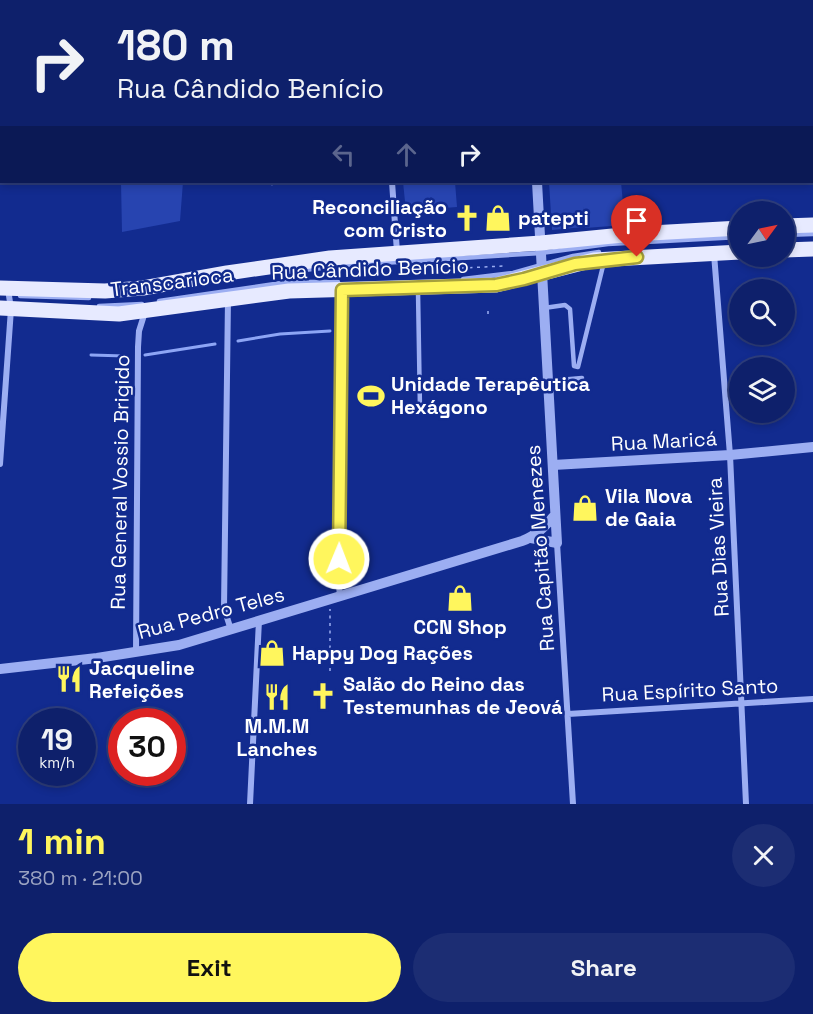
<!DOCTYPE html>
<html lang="en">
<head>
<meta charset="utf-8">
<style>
  body { margin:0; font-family:"Space Grotesk",sans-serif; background:#1c2d73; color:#f1f3f6; height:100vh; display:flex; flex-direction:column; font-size:22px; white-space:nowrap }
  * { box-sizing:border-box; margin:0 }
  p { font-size:20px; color:#9ba3c1 }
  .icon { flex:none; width:33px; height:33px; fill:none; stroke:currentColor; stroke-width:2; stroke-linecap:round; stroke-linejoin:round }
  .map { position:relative; height:804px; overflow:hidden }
  .sheet { display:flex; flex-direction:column; background:#0e206b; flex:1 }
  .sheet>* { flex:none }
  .guide { position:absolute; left:0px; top:0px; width:813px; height:183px; box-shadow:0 3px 9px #0003,0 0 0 2px #2e3e7e; background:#0e206b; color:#f1f3f6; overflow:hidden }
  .needle { width:39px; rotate:57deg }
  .controls { position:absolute; left:729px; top:201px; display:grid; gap:12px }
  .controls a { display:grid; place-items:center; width:66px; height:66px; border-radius:50%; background:#0e206b; box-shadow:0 3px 9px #0003,0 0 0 2px #2e3e7e; font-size:30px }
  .speed { position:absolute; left:18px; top:708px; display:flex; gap:12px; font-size:30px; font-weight:700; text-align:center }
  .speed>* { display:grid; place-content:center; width:78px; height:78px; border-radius:50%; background:#0e206b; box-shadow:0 3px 9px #0003,0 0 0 2px #2e3e7e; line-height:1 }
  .speed small { font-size:15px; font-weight:400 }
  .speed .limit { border:9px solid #d22; background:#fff; color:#111 }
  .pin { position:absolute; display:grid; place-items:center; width:51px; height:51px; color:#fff; margin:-62px -26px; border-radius:50% 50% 50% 0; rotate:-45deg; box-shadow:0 0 6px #0007 }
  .pin .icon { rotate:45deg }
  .me { position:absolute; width:66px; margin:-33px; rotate:1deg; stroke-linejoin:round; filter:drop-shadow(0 0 4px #0008) }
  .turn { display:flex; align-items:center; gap:21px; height:126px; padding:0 18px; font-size:27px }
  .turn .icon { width:78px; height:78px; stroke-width:2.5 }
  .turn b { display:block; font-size:42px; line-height:51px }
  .lanes { display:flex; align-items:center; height:57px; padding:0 18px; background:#0003; justify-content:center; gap:30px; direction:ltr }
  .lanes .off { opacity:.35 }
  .round { display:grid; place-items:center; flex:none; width:63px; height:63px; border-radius:32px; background:#1c2d73 }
  .overview { display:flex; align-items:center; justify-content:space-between; height:102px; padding:0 18px }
  h1 { font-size:36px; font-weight:800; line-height:45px; color:#fff65d }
  .cta { display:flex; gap:12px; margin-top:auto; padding:12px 18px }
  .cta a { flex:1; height:69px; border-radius:36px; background:#fff65d; color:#111; font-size:24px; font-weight:800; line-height:69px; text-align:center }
  .cta a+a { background:#1c2d73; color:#f1f3f6 }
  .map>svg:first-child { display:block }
  .green { fill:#2744b0 }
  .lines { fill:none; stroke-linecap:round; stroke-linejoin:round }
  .stream { stroke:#8da5f5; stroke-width:3 }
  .path { stroke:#9caef2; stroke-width:1.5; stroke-dasharray:3 4.5; stroke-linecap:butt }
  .service { stroke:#9caef2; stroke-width:4.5 }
  .minor { stroke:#9caef2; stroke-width:6 }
  .tertiary { stroke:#9caef2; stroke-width:10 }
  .primary { stroke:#e7eaff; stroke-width:15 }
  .route-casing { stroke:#a6a03c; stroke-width:15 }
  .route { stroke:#fff65d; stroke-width:10 }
  .labels { text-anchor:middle; stroke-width:5; stroke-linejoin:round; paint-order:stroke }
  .poi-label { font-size:20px; font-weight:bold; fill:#fff; stroke:#122b8f; text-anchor:start }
  .street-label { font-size:20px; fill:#fff; stroke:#122b8f }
</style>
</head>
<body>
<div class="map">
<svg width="813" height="804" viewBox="0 0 813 804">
  <rect width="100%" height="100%" fill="#122b8f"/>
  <path class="green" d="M0,0H189L2,2L1,166Z
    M121,182H183L180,221L122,232Z
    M403,182H455L457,207L406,211Z
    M549,182H621L625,225L585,228L583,206L584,227L552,230Z"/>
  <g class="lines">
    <path class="stream" d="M812,73L813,71
      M238,341L280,334L330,331
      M91,355L125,356
      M145,355L215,344"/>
    <path class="path" d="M711,2V0
      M462,268L505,266
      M488,311V315
      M330,671V609"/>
    <path class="service" d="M272,183L273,182
      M784,235L813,234
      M276,273L350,265L541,253L608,244L740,237
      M463,279L513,273L573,256L599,252
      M418,291L420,410
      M20,296L89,298
      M159,301L288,282H338
      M99,306L142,304
      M544,308L565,305L570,309L574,366L578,367L604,262
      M548,381L582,378"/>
    <path class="minor" d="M243,0H266
      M376,0V2
      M812,33H813
      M392,182L397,252
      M714,254L730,455L746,804
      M228,299L224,608L231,630
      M0,464L11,309L8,289
      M557,543L573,804
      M340,596L338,576L342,290
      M136,653L138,347L139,331L145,312
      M568,714L813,699
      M250,804L259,620"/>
    <path class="tertiary" d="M528,0V2
      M553,465L730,455L813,447
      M531,538L557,543L537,182
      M0,669L97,658L179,645L522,541C536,536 545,526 555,515"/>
    <path class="primary" d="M784,226L813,225
      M784,250L813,249
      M0,288L105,291L143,288L227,273L330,258L541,243L633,234L740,228
      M0,308L119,314L289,291L496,285L594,260L740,252"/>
  </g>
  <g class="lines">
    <defs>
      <path id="route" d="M339,559L342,290L496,285L524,279L575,264L637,257"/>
    </defs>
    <use href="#route" class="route-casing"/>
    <use href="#route" class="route"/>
  </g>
  <defs>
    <symbol id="church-bare" viewBox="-9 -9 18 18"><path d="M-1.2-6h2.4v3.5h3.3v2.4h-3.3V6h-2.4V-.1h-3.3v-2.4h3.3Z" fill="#fff65d" stroke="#122b8f" stroke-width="2.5" paint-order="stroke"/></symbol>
    <symbol id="shop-bare" viewBox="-9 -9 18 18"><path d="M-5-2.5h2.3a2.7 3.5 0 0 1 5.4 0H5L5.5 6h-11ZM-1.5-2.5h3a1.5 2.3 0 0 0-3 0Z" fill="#fff65d" stroke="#122b8f" stroke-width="2.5" paint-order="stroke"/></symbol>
    <symbol id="stadium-bare" viewBox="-9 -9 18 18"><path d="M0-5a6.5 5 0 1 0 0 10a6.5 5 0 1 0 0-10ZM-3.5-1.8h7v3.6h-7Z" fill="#fff65d" stroke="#122b8f" stroke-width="2.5" paint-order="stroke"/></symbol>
    <symbol id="restaurant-bare" viewBox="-9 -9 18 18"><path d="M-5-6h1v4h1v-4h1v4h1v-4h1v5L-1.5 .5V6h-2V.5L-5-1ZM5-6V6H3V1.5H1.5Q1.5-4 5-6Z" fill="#fff65d" stroke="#122b8f" stroke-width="2.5" paint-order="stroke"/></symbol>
  </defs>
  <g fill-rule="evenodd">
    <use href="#church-bare" x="448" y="199" width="38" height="38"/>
    <use href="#shop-bare" x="479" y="199" width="38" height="38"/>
    <use href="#stadium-bare" x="352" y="377" width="38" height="38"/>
    <use href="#shop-bare" x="566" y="489" width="38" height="38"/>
    <use href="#shop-bare" x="441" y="579" width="38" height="38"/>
    <use href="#shop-bare" x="253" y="634" width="38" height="38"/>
    <use href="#restaurant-bare" x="50" y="660" width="38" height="38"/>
    <use href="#church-bare" x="304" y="677" width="38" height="38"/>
    <use href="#restaurant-bare" x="258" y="678" width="38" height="38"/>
  </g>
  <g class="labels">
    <g class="poi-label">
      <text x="447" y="214" text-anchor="end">Reconciliação<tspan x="447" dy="23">com Cristo</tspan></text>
      <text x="518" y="225">patepti</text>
      <text x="391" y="391">Unidade Terapêutica<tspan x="391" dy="23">Hexágono</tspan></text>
      <text x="605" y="503">Vila Nova<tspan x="605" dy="23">de Gaia</tspan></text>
      <text x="460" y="634" text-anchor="middle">CCN Shop</text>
      <text x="292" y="660">Happy Dog Rações</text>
      <text x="89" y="675">Jacqueline<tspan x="89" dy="23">Refeições</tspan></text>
      <text x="343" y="691">Salão do Reino das<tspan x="343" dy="23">Testemunhas de Jeová</tspan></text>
      <text x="277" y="733" text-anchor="middle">M.M.M<tspan x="277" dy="23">Lanches</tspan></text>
    </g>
    <g class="street-label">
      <text transform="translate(370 269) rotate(-2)" y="7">Rua Cândido Benício</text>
      <text transform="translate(172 282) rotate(-7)" y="7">Transcarioca</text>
      <text transform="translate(664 441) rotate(-3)" y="7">Rua Maricá</text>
      <text transform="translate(120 482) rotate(-89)" y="7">Rua General Vossio Brigido</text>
      <text transform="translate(718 547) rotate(-93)" y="7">Rua Dias Vieira</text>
      <text transform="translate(540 548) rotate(-94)" y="7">Rua Capitão Menezes</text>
      <text transform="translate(211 613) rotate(-15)" y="7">Rua Pedro Teles</text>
      <text transform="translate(690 690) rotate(-3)" y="7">Rua Espírito Santo</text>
    </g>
  </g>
</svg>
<div class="controls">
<a><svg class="needle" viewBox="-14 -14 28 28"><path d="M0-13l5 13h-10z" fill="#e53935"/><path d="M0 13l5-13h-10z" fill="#9ba3c1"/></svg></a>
<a><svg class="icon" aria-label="search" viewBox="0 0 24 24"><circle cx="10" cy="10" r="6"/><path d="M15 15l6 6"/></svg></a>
<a><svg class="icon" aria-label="layers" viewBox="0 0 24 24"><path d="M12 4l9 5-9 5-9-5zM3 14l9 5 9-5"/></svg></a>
</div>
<div class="speed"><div>19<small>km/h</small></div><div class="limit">30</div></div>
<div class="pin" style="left:637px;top:257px;background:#d93025"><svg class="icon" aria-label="arrive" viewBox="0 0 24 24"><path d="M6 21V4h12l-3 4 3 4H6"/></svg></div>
<svg class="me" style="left:339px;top:559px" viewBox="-20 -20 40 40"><circle r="17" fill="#fff65d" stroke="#fff" stroke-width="3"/><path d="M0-11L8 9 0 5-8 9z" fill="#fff"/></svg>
<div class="guide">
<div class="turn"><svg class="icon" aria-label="right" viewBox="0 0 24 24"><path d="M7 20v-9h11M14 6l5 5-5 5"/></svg><div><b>180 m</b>Rua Cândido Benício</div></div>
<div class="lanes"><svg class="icon off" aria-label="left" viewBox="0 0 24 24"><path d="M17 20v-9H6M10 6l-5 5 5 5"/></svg><svg class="icon off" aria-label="ahead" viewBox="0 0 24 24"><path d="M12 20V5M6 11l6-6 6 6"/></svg><svg class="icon" aria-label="right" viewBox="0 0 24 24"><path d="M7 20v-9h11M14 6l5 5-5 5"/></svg></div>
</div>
</div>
<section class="sheet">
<div class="overview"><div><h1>1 min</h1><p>380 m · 21:00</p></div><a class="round"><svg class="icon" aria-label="close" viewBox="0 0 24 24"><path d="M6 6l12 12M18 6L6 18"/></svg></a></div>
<div class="cta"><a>Exit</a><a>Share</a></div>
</section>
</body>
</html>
